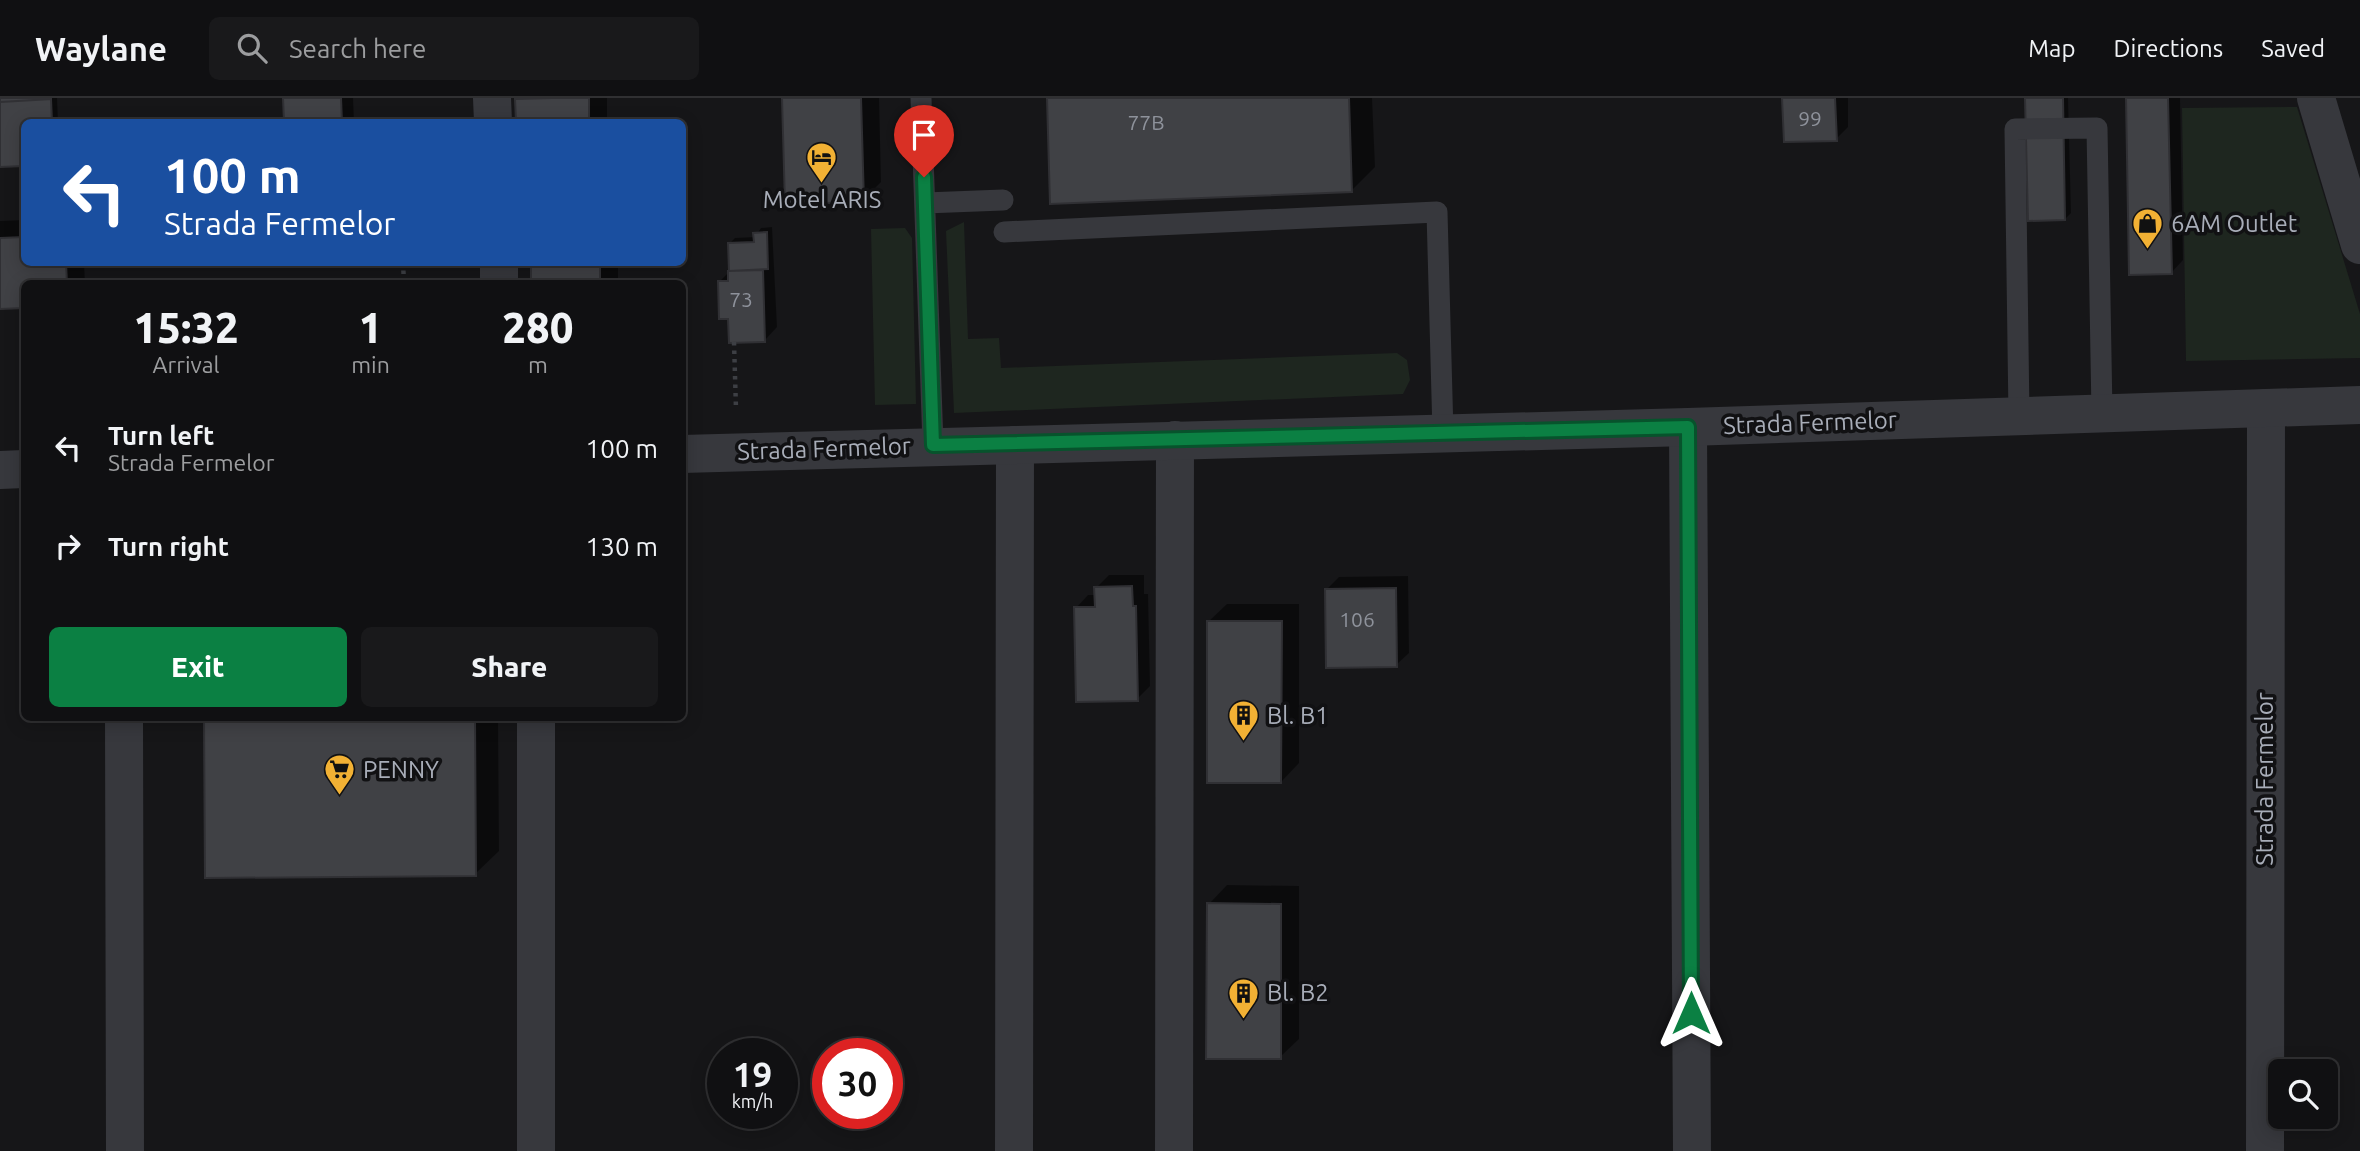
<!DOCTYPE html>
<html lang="en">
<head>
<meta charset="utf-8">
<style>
  body { margin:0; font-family:Ubuntu,sans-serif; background:#19191b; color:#f1f3f6; height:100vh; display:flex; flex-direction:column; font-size:26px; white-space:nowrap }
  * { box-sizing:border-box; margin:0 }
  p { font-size:23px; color:#9c9d9f }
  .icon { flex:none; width:38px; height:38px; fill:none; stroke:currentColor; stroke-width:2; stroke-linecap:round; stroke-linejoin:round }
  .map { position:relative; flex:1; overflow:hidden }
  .side { position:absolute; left:21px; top:182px; width:665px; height:441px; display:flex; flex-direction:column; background:#101012; border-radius:10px; box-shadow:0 4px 18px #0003,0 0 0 2px #303032 }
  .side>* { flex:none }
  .hud { position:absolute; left:21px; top:21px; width:665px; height:147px; border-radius:10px; box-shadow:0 4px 18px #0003,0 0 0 2px #303032; background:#1a4fa0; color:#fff; overflow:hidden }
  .tools { position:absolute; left:2268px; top:961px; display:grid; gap:14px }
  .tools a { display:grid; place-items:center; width:70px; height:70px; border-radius:10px; background:#101012; box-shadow:0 4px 18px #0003,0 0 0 2px #303032; font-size:35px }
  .speed { position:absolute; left:707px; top:940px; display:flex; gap:14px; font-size:35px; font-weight:700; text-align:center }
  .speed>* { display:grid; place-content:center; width:91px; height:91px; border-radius:50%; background:#101012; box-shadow:0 4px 18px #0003,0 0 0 2px #303032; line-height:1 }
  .speed small { font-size:18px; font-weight:400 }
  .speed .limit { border:10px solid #d22; background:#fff; color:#111 }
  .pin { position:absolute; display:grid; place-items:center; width:60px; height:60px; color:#fff; margin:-72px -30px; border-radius:50% 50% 50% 0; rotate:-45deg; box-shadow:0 0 7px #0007 }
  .pin .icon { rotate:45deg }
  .me { position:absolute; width:77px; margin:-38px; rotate:0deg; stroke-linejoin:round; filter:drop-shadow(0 0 5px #0008) }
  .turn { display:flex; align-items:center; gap:24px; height:147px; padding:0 28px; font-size:32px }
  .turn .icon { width:91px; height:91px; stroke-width:2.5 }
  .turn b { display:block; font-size:49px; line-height:60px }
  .eta { display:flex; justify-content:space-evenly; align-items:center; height:119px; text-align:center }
  .eta b { font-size:42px; font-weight:800; line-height:49px }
  .button { display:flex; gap:14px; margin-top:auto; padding:14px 28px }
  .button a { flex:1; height:80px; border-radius:10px; background:#0b8043; color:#fff; font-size:28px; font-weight:800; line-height:80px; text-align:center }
  .button a+a { background:#19191b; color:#f1f3f6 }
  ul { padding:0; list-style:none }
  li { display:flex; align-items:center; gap:21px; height:98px; padding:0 28px }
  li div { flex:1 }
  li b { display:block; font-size:26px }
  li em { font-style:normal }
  header { display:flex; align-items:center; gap:42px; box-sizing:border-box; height:98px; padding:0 35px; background:#101012; border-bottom:2px solid #303032 }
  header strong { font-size:33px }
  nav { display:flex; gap:38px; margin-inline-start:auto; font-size:24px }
  .search { width:490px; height:63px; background:#19191b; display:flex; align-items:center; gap:18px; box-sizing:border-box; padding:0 24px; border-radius:10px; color:#9c9d9f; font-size:26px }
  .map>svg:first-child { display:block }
  .green { fill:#1e261f }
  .shadow { fill:#0007 }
  .building { fill:#404145; stroke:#303034; stroke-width:2 }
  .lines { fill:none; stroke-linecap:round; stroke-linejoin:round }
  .path { stroke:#3d3f44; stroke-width:4.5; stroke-dasharray:3.5 5; stroke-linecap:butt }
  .service { stroke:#37383d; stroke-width:21 }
  .minor { stroke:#37383d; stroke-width:38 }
  .tertiary { stroke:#37383d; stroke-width:38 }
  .route-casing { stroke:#07532c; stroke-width:18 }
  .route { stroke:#0b8043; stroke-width:12 }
  .labels { text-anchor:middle; stroke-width:7; stroke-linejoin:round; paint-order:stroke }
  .number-label { font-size:21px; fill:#8e929b }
  .poi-label { font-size:24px; fill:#a8adb8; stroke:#111113; text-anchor:start }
  .street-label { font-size:24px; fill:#a8adb8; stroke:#111113 }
</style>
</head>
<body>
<header>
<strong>Waylane</strong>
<div class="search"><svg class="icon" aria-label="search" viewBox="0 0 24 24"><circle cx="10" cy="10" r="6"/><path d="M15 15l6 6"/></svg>Search here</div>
<nav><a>Map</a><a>Directions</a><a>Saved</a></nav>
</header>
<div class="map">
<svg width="2360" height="1053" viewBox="0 0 2360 1053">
  <rect width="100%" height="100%" fill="#161618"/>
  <path class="green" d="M2297,9L2360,216V260L2186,263L2182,10Z
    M964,124L968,241L999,240L1001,270L1397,255L1407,262L1410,282L1403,296L954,315L946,133Z
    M905,130L912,140L916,306L875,307L871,131Z"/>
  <path class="shadow" d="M0,0H57L58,24H24V66L0,67Z
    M285,0H353L354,24H286Z
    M518,0H585L584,6L590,0H607V24H517Z
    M784,0H879L881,84L863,102Z
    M1049,0H1372L1375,69L1352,92Z
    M1784,0H1848V29L1836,41Z
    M2027,0H2068L2071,115L2065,121Z
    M2127,0H2180L2183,162L2171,175Z
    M24,122V164H84L85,186H24V208L0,209V123Z
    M772,129L777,229L765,242L730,219L719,184L731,172L729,146L735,140L755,139L761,130Z
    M532,164H618V186H533Z
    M1109,477H1144V496H1148L1150,588L1137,601L1076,510L1088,497H1096V490Z
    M1408,478L1409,555L1396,567L1326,492L1339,479Z
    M1227,506H1299V665L1281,684L1208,524Z
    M205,620H498L499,753L475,776L207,778Z
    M1227,787L1299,788V941L1280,959L1209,806Z"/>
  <path class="building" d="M0,0H51V1L0,4Z
    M283,0H341L342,24H284Z
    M552,0H589V24H516L515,1Z
    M782,0H861L864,104L785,106Z
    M1047,0H1349L1352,94L1050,106Z
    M1782,0H1835L1837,43L1784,44Z
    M2025,0H2063L2065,122L2028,123Z
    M2126,0H2168L2172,176L2129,177Z
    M51,1L52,24H24V68L0,69V4Z
    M767,134L768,171L729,173L728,145L754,144L753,135Z
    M24,139V164H66L67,186H24V210L0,211V140Z
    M531,164H600V186H531Z
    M763,172L765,244L729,245L728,221H719L718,183H728V173Z
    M1132,488L1133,508H1136L1138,603L1076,604L1074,509H1095L1094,489Z
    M1396,490L1397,569L1326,570L1325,491Z
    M1207,523H1282L1281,685H1207Z
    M204,620H475L476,778L205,780Z
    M1207,805L1281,806V961H1206Z"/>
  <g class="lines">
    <path class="path" d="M403,164L404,186
      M734,244L736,311"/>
    <path class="service" d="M921,0L933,347
      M925,105L1003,102
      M1004,134L1437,114L1443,335
      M2019,318L2015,31L2097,30L2102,315"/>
    <path class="minor" d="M492,0L493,24
      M2316,0L2360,147
      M499,164V186
      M1688,329L1692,1053
      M124,620L125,1053
      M536,1053V620
      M1014,1053L1015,347
      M1174,1053L1175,342
      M2265,1053L2266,310"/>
    <path class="tertiary" d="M682,356L1688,329L2360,307
      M0,372L24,371"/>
  </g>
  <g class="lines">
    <defs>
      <path id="route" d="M924,79L933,347L1688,329L1691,915"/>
    </defs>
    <use href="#route" class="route-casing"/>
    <use href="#route" class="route"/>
  </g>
  <defs>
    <symbol id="hotel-pin" viewBox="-11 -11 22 30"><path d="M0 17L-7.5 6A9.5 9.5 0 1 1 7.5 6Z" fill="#f2b134" stroke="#111113"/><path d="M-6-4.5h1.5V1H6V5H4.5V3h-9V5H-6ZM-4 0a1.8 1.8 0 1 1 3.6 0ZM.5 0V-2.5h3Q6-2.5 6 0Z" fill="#111"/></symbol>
    <symbol id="shop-pin" viewBox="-11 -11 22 30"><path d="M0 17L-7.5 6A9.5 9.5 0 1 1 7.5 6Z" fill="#f2b134" stroke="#111113"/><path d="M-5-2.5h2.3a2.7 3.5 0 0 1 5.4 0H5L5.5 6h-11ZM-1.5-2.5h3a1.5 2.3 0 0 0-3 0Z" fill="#111"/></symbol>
    <symbol id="building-pin" viewBox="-11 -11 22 30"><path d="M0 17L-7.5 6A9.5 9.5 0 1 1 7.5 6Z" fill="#f2b134" stroke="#111113"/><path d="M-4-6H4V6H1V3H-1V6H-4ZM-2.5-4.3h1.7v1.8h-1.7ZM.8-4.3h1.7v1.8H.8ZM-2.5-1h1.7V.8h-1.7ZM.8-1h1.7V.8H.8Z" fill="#111"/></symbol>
    <symbol id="supermarket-pin" viewBox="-11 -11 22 30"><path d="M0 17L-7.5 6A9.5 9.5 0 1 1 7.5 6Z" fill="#f2b134" stroke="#111113"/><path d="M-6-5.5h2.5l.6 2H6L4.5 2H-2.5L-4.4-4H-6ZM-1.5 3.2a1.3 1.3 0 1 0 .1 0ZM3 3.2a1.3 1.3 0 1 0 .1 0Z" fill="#111"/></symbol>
  </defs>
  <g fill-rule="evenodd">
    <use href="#hotel-pin" x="804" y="42" width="35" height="47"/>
    <use href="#shop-pin" x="2130" y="108" width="35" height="47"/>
    <use href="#building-pin" x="1226" y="600" width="35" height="47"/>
    <use href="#supermarket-pin" x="322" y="654" width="35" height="47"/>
    <use href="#building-pin" x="1226" y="878" width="35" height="47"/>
  </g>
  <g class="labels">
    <g class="number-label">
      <text x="1810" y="28">99</text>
      <text x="1146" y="32">77B</text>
      <text x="741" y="209">73</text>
      <text x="1357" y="529">106</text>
    </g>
    <g class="poi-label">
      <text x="822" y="110" text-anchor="middle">Motel ARIS</text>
      <text x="2171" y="134">6AM Outlet</text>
      <text x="1267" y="626">Bl. B1</text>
      <text x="363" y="680">PENNY</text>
      <text x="1267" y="903">Bl. B2</text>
    </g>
    <g class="street-label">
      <text transform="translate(1810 325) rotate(-2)" y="8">Strada Fermelor</text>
      <text transform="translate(824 351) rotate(-2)" y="8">Strada Fermelor</text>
      <text transform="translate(2265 681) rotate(-90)" y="8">Strada Fermelor</text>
    </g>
  </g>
</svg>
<div class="tools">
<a><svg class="icon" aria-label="search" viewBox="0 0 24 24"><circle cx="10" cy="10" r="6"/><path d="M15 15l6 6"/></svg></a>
</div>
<div class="speed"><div>19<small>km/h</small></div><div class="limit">30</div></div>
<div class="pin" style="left:924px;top:79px;background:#d93025"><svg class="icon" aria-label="arrive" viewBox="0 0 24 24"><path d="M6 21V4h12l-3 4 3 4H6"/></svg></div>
<svg class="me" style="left:1691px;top:915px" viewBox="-20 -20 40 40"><path d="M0-17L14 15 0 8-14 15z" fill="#0b8043" stroke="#fff" stroke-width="4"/></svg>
<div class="hud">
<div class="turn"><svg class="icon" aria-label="left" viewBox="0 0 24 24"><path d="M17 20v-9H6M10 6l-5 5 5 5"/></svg><div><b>100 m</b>Strada Fermelor</div></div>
</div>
<section class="side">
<div class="eta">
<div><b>15:32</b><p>Arrival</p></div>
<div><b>1</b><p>min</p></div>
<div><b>280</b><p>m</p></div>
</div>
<ul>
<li><svg class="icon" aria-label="left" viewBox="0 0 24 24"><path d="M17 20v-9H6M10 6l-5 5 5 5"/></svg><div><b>Turn left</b><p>Strada Fermelor</p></div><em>100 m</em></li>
<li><svg class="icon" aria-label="right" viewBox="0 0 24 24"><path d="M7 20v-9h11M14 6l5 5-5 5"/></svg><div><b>Turn right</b></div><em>130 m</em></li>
</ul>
<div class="button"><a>Exit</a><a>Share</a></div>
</section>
</div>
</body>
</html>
